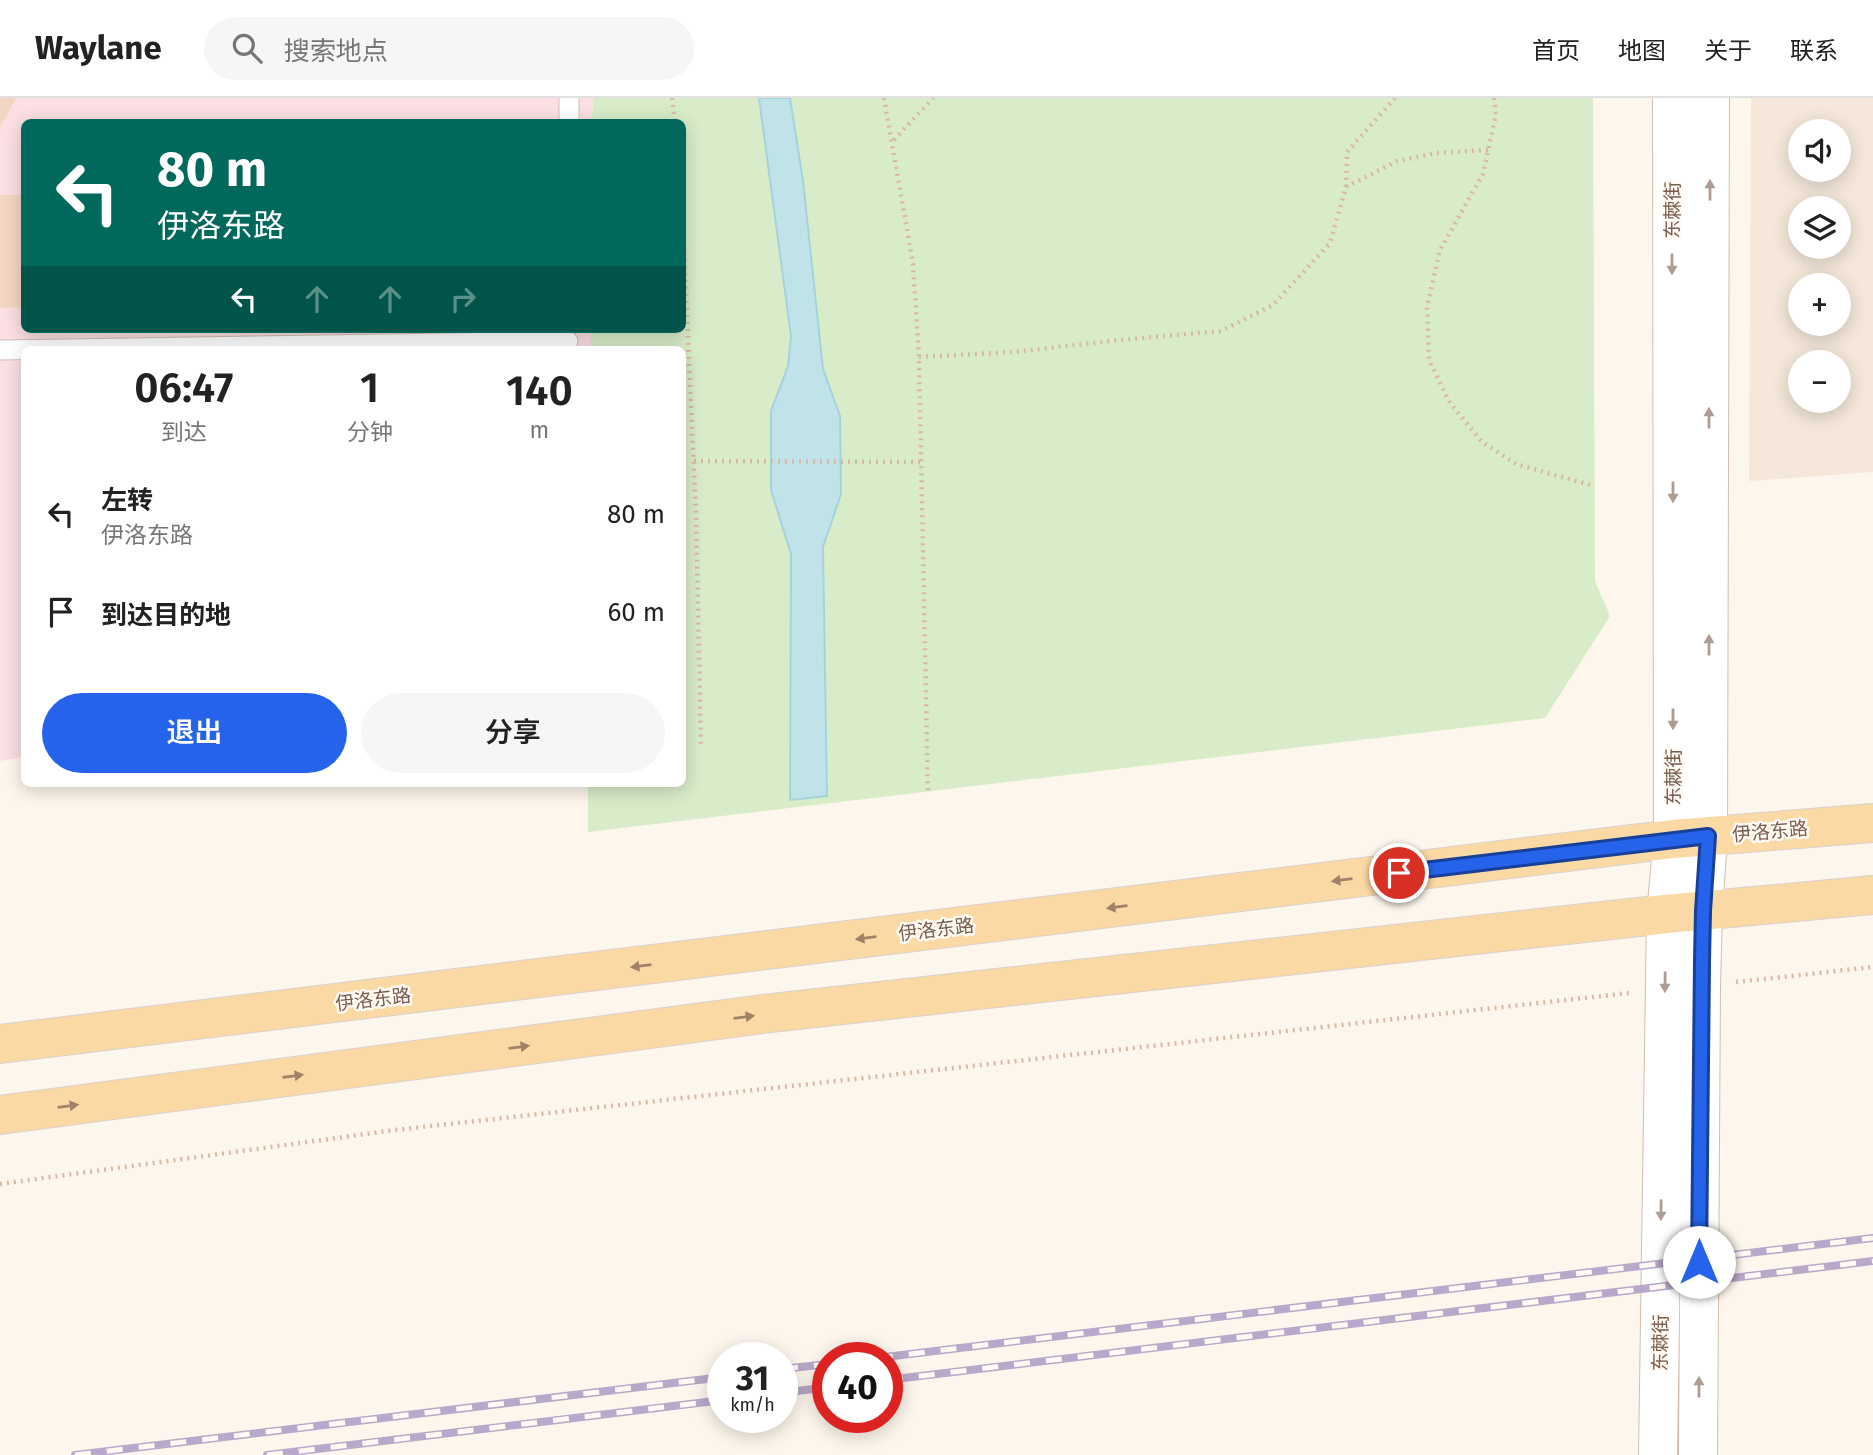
<!DOCTYPE html>
<html lang="zh">
<head>
<meta charset="utf-8">
<style>
  body { margin:0; font-family:"Fira Sans","Noto Sans SC",sans-serif; background:#f6f6f6; color:#222; height:100vh; display:flex; flex-direction:column; font-size:26px; white-space:nowrap }
  * { box-sizing:border-box; margin:0 }
  p { font-size:23px; color:#767676 }
  .icon { flex:none; width:38px; height:38px; fill:none; stroke:currentColor; stroke-width:2; stroke-linecap:round; stroke-linejoin:round }
  .map { position:relative; flex:1; overflow:hidden }
  .drawer { position:absolute; left:21px; top:248px; width:665px; height:441px; display:flex; flex-direction:column; background:#fff; border-radius:10px; box-shadow:0 4px 18px #0003 }
  .drawer>* { flex:none }
  .hud { position:absolute; left:21px; top:21px; width:665px; height:214px; border-radius:10px; box-shadow:0 4px 18px #0003; background:#00695c; color:#fff; overflow:hidden }
  .fabs { position:absolute; left:1788px; top:21px; display:grid; gap:14px }
  .fabs a { display:grid; place-items:center; width:63px; height:63px; border-radius:50%; background:#fff; box-shadow:0 4px 18px #0003; font-size:35px }
  .speed { position:absolute; left:707px; top:1244px; display:flex; gap:14px; font-size:35px; font-weight:700; text-align:center }
  .speed>* { display:grid; place-content:center; width:91px; height:91px; border-radius:50%; background:#fff; box-shadow:0 4px 18px #0003; line-height:1 }
  .speed small { font-size:18px; font-weight:400 }
  .speed .limit { border:10px solid #d22; background:#fff; color:#111 }
  .pin { position:absolute; display:grid; place-items:center; width:60px; height:60px; color:#fff; margin:-30px; border:4px solid #fff; border-radius:50%; box-shadow:0 2px 7px #0007 }
  .me { position:absolute; width:77px; margin:-38px; rotate:0deg; stroke-linejoin:round; filter:drop-shadow(0 0 5px #0008) }
  .turn { display:flex; align-items:center; gap:24px; height:147px; padding:0 21px; font-size:32px }
  .turn .icon { width:91px; height:91px; stroke-width:2.5 }
  .turn b { display:block; font-size:49px; line-height:60px }
  .lanes { display:flex; align-items:center; height:66px; padding:0 21px; background:#0003; justify-content:center; gap:35px; direction:ltr }
  .lanes .off { opacity:.35 }
  .eta { display:flex; justify-content:space-evenly; align-items:center; height:119px; text-align:center }
  .eta b { font-size:42px; font-weight:600; line-height:49px }
  .cta { display:flex; gap:14px; margin-top:auto; padding:14px 21px }
  .cta a { flex:1; height:80px; border-radius:42px; background:#2563eb; color:#fff; font-size:28px; font-weight:600; line-height:80px; text-align:center }
  .cta a+a { background:#f6f6f6; color:#222 }
  ul { padding:0; list-style:none }
  li { display:flex; align-items:center; gap:21px; height:98px; padding:0 21px }
  li div { flex:1 }
  li b { display:block; font-size:26px }
  li em { font-style:normal }
  header { display:flex; align-items:center; gap:42px; box-sizing:border-box; height:98px; padding:0 35px; background:#fff; border-bottom:2px solid #e0e0e0 }
  header strong { font-size:33px }
  nav { display:flex; gap:38px; margin-inline-start:auto; font-size:24px }
  .search { width:490px; height:63px; background:#f6f6f6; display:flex; align-items:center; gap:18px; box-sizing:border-box; padding:0 24px; border-radius:38px; color:#767676; font-size:26px }
  .map>svg:first-child { display:block }
  .residential { fill:#f5e8da; fill-rule:evenodd }
  .medical { fill:#fbdfe3 }
  .green { fill:#d8ecc9 }
  .water { fill:#bfe3e8; stroke:#a5d3da; stroke-width:2 }
  .building { fill:#f3d5c3 }
  .lines { fill:none; stroke-linecap:round; stroke-linejoin:round }
  .service-casing { stroke:#d1beb0; stroke-width:21 }
  .tertiary-casing { stroke:#d1beb0; stroke-width:40 }
  .primary-casing { stroke:#dad1cd; stroke-width:40 }
  .path { stroke:#d9b8a5; stroke-width:4.5; stroke-dasharray:2 5; stroke-linecap:butt }
  .service { stroke:#fff; stroke-width:19 }
  .tertiary { stroke:#fff; stroke-width:38 }
  .primary { stroke:#fbd9a5; stroke-width:38 }
  .rail-casing { stroke:#b9a8c9; stroke-width:8 }
  .rail { stroke:#fffaf3; stroke-width:5; stroke-dasharray:16; stroke-linecap:butt }
  .oneway { fill:#af9d94 }
  .oneway2 { fill:#a18267 }
  .route-casing { stroke:#184099; stroke-width:18 }
  .route { stroke:#2563eb; stroke-width:12 }
  .labels { text-anchor:middle; stroke-width:5; stroke-linejoin:round; paint-order:stroke }
  .street-label { font-size:19px; fill:#7a5c4d; stroke:#fffaf3 }
</style>
</head>
<body>
<header>
<strong>Waylane</strong>
<div class="search"><svg class="icon" aria-label="search" viewBox="0 0 24 24"><circle cx="10" cy="10" r="6"/><path d="M15 15l6 6"/></svg>搜索地点</div>
<nav><a>首页</a><a>地图</a><a>关于</a><a>联系</a></nav>
</header>
<div class="map">
<svg width="1873" height="1357" viewBox="0 0 1873 1357">
  <rect width="100%" height="100%" fill="#fdf6ec"/>
  <path class="residential" d="M1751,0H1873V374L1749,383ZM1801,33H1839V72H1801ZM1801,110H1839V149H1801ZM1801,187H1839V226H1801ZM1801,264H1839V303H1801Z"/>
  <path class="medical" d="M0,0H593L592,24H24V231H591V252H24V659L0,663Z"/>
  <path class="green" d="M593,0H1593L1595,483L1610,518L1545,620L588,734V686H682V252H591V231H682V24H592Z"/>
  <path class="water" d="M759,0H790L803,83L823,271L840,318L841,396L823,449L827,698L790,702L791,456L771,392V313L788,268L791,238Z"/>
  <path class="building" d="M0,0H16L0,29Z
    M0,97H24V209L0,210Z"/>
  <g class="lines">
    <defs>
      <path id="service" d="M569,24V0
        M0,252L568,243"/>
      <path id="tertiary" d="M1658,1357L1666,816L1673,741L1672,0
        M1698,1357L1701,888L1703,813L1708,738L1710,0"/>
      <path id="primary" d="M0,946L1673,741L1873,725
        M0,1017L771,915L1666,816L1873,797"/>
    </defs>
    <use href="#service" class="service-casing"/>
    <use href="#tertiary" class="tertiary-casing"/>
    <use href="#primary" class="primary-casing"/>
    <path class="path" d="M672,0L675,24
      M884,0L913,166L919,259L928,693
      M1494,0L1496,16L1483,76L1440,152L1427,209L1429,262L1450,305L1482,344L1516,366L1594,388
      M894,42L933,0
      M1346,89L1397,63L1436,55L1488,52
      M682,105L696,415L701,648
      M919,259L1013,254L1119,242L1221,233L1273,207L1330,145L1346,89L1347,54L1395,0
      M694,363L922,364
      M1736,884L1873,869
      M0,1086L395,1032L1629,895"/>
    <use href="#service" class="service"/>
    <use href="#tertiary" class="tertiary"/>
    <use href="#primary" class="primary"/>
    <defs>
      <path id="rail" d="M877,1260L1873,1140
        M782,1271L828,1266
        M887,1282L1873,1163
        M782,1295L828,1289
        M75,1357L723,1279
        M267,1357L723,1302"/>
    </defs>
    <use href="#rail" class="rail-casing"/>
    <use href="#rail" class="rail"/>
  </g>
  <defs><path id="oneway-solid" d="M-6-.8H1V-3.2L6.5 0L1 3.2V.8H-6Z" transform="scale(1.75)"/></defs>
  <g class="oneway">
    <use href="#oneway-solid" transform="translate(1710 92) rotate(-90)"/>
    <use href="#oneway-solid" transform="translate(1672 166) rotate(90)"/>
    <use href="#oneway-solid" transform="translate(1709 320) rotate(-90)"/>
    <use href="#oneway-solid" transform="translate(1673 394) rotate(90)"/>
    <use href="#oneway-solid" transform="translate(1709 547) rotate(-90)"/>
    <use href="#oneway-solid" transform="translate(1673 621) rotate(90)"/>
    <use href="#oneway-solid" transform="translate(1665 884) rotate(91)"/>
    <use href="#oneway-solid" transform="translate(1661 1112) rotate(91)"/>
    <use href="#oneway-solid" transform="translate(1699 1289) rotate(-90)"/>
  </g>
  <g class="oneway2">
    <use href="#oneway-solid" transform="translate(1342 782) rotate(173)"/>
    <use href="#oneway-solid" transform="translate(1117 809) rotate(173)"/>
    <use href="#oneway-solid" transform="translate(866 840) rotate(173)"/>
    <use href="#oneway-solid" transform="translate(641 868) rotate(173)"/>
    <use href="#oneway-solid" transform="translate(744 919) rotate(-7)"/>
    <use href="#oneway-solid" transform="translate(519 949) rotate(-7)"/>
    <use href="#oneway-solid" transform="translate(293 978) rotate(-7)"/>
    <use href="#oneway-solid" transform="translate(68 1008) rotate(-7)"/>
  </g>
  <g class="lines">
    <defs>
      <path id="route" d="M1399,775L1708,738L1703,813L1702,863L1699,1164"/>
    </defs>
    <use href="#route" class="route-casing"/>
    <use href="#route" class="route"/>
  </g>
  <g class="labels">
    <g class="street-label">
      <text transform="translate(1672 112) rotate(-90)" y="7">东棘街</text>
      <text transform="translate(1673 679) rotate(-90)" y="7">东棘街</text>
      <text transform="translate(1770 733) rotate(-5)" y="7">伊洛东路</text>
      <text transform="translate(936 831) rotate(-7)" y="7">伊洛东路</text>
      <text transform="translate(373 901) rotate(-7)" y="7">伊洛东路</text>
      <text transform="translate(1660 1245) rotate(-89)" y="7">东棘街</text>
    </g>
  </g>
</svg>
<div class="fabs">
<a><svg class="icon" aria-label="sound" viewBox="0 0 24 24"><path d="M4 9h4l5-4v14l-5-4H4zM17 9q2 3 0 6"/></svg></a>
<a><svg class="icon" aria-label="layers" viewBox="0 0 24 24"><path d="M12 4l9 5-9 5-9-5zM3 14l9 5 9-5"/></svg></a>
<a>+</a>
<a>−</a>
</div>
<div class="speed"><div>31<small>km/h</small></div><div class="limit">40</div></div>
<div class="pin" style="left:1399px;top:775px;background:#d93025"><svg class="icon" aria-label="arrive" viewBox="0 0 24 24"><path d="M6 21V4h12l-3 4 3 4H6"/></svg></div>
<svg class="me" style="left:1699px;top:1164px" viewBox="-20 -20 40 40"><circle r="19" fill="#fff"/><path d="M0-13L10 11 0 6-10 11z" fill="#2563eb"/></svg>
<div class="hud">
<div class="turn"><svg class="icon" aria-label="left" viewBox="0 0 24 24"><path d="M17 20v-9H6M10 6l-5 5 5 5"/></svg><div><b>80 m</b>伊洛东路</div></div>
<div class="lanes"><svg class="icon" aria-label="left" viewBox="0 0 24 24"><path d="M17 20v-9H6M10 6l-5 5 5 5"/></svg><svg class="icon off" aria-label="ahead" viewBox="0 0 24 24"><path d="M12 20V5M6 11l6-6 6 6"/></svg><svg class="icon off" aria-label="ahead" viewBox="0 0 24 24"><path d="M12 20V5M6 11l6-6 6 6"/></svg><svg class="icon off" aria-label="right" viewBox="0 0 24 24"><path d="M7 20v-9h11M14 6l5 5-5 5"/></svg></div>
</div>
<section class="drawer">
<div class="eta">
<div><b>06:47</b><p>到达</p></div>
<div><b>1</b><p>分钟</p></div>
<div><b>140</b><p>m</p></div>
</div>
<ul>
<li><svg class="icon" aria-label="left" viewBox="0 0 24 24"><path d="M17 20v-9H6M10 6l-5 5 5 5"/></svg><div><b>左转</b><p>伊洛东路</p></div><em>80 m</em></li>
<li><svg class="icon" aria-label="arrive" viewBox="0 0 24 24"><path d="M6 21V4h12l-3 4 3 4H6"/></svg><div><b>到达目的地</b></div><em>60 m</em></li>
</ul>
<div class="cta"><a>退出</a><a>分享</a></div>
</section>
</div>
</body>
</html>
